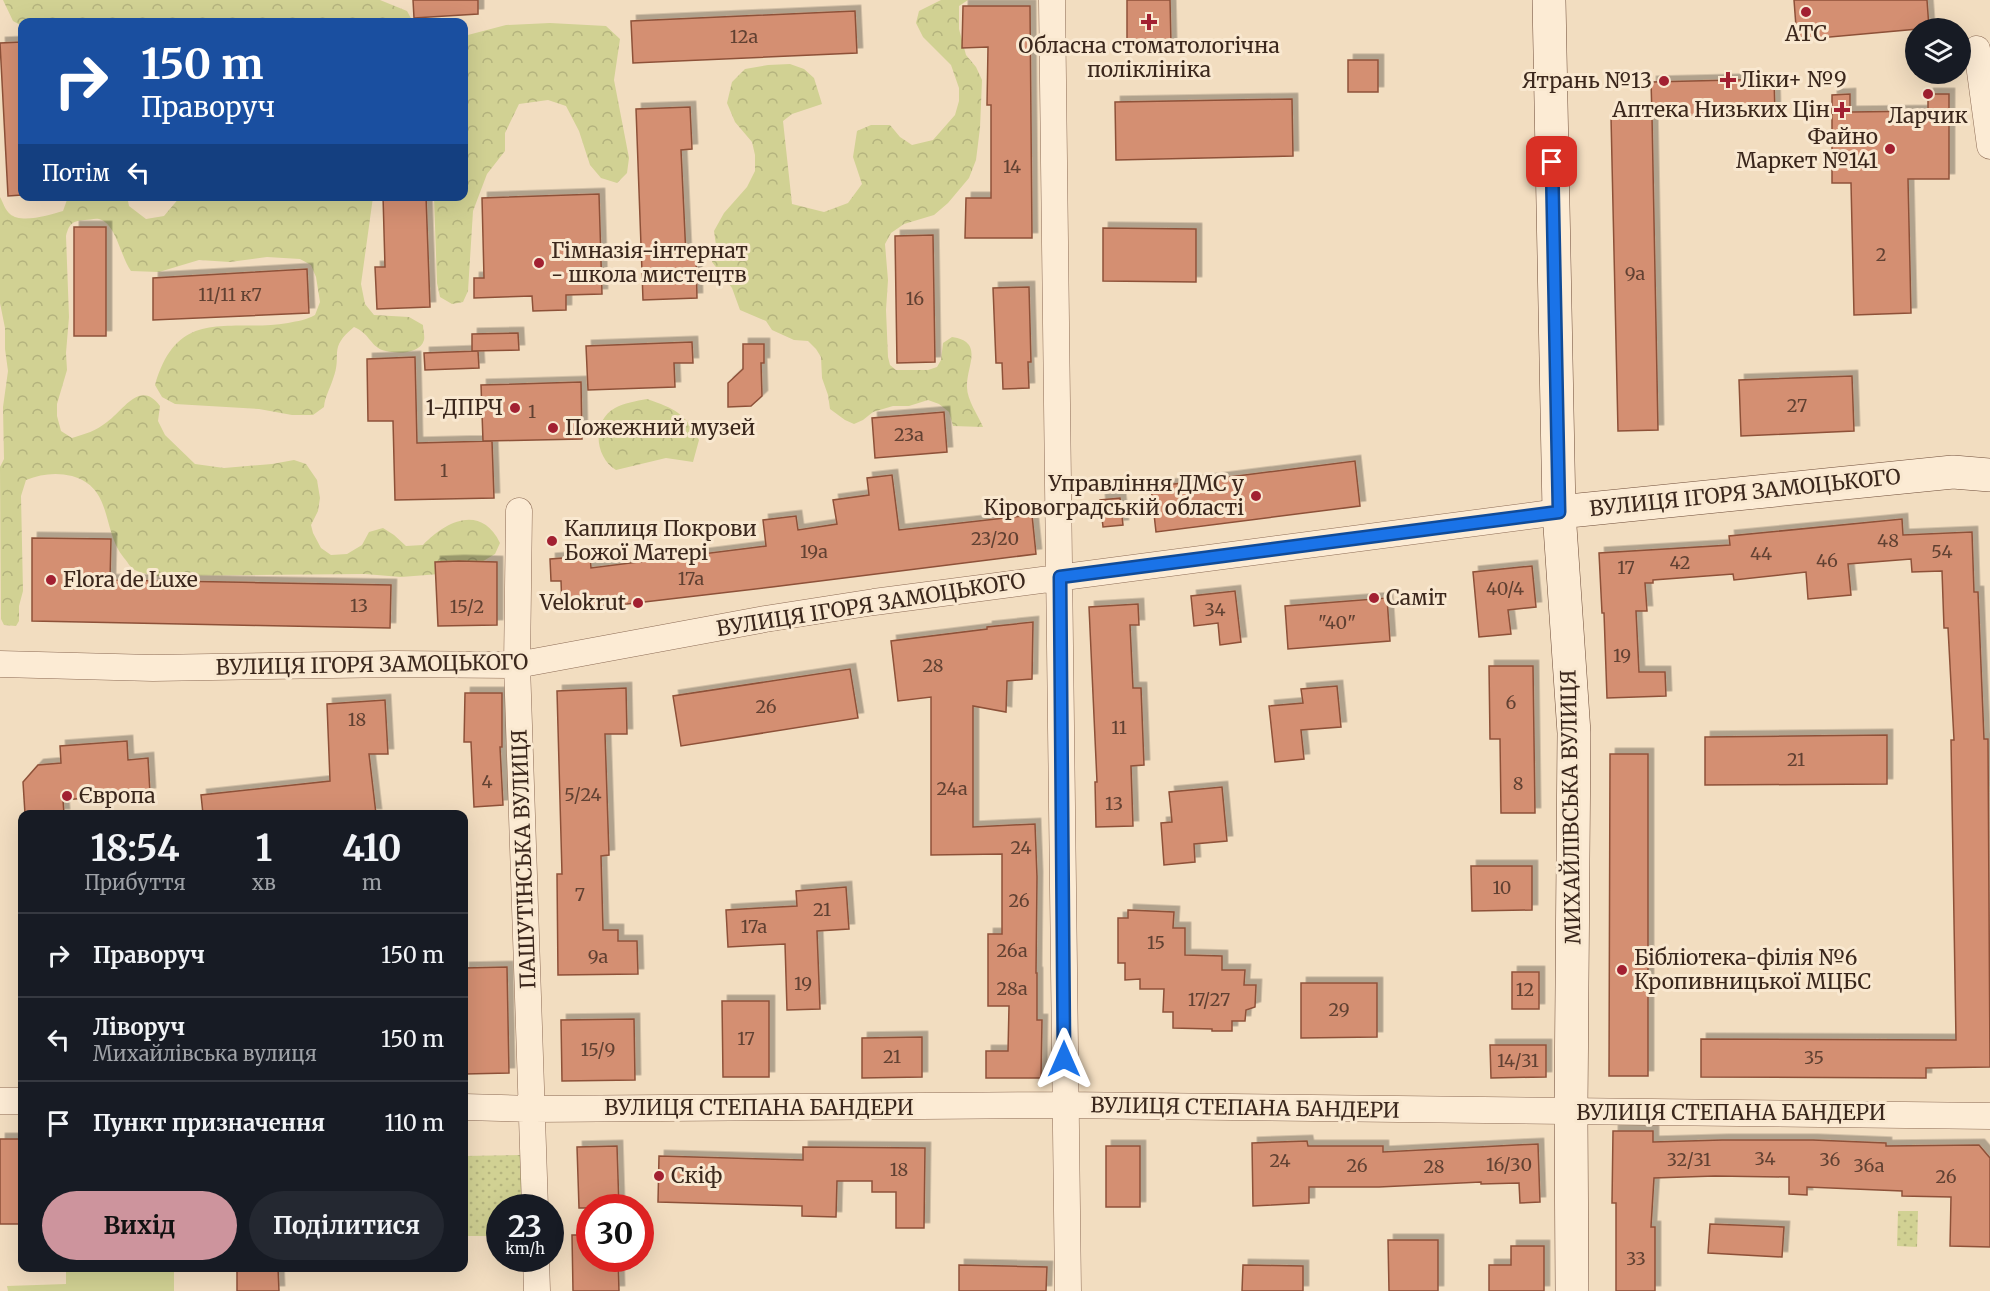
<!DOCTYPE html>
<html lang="uk">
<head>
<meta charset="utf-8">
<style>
  body { margin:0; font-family:Merriweather,serif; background:#242831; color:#f1f3f6; height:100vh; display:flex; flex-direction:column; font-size:22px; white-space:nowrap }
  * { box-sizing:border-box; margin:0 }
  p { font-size:20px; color:#9ea1a6 }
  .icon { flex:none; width:33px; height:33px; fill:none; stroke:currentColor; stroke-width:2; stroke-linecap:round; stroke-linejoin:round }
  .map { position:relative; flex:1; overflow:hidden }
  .sheet { position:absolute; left:18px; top:810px; width:450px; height:462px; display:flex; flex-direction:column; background:#171b24; border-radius:12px; box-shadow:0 6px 24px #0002 }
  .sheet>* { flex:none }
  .top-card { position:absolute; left:18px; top:18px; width:450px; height:183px; border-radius:12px; box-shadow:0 6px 24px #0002; background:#1a4fa0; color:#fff; overflow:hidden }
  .controls { position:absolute; left:1905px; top:18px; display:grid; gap:12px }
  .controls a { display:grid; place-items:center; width:66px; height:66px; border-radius:50%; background:#171b24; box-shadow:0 6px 24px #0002; font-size:30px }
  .speed { position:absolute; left:486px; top:1194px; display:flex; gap:12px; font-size:30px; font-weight:700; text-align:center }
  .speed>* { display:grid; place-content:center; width:78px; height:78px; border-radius:50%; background:#171b24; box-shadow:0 6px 24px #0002; line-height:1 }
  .speed small { font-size:15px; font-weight:400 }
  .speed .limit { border:9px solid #d22; background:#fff; color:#111 }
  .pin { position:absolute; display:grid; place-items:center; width:51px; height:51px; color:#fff; margin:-26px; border-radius:12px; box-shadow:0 3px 9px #0006 }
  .me { position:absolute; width:66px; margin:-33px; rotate:0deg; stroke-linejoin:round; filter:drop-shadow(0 0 4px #0008) }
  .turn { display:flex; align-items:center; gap:21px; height:126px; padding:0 24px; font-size:27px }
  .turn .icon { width:78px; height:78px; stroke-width:2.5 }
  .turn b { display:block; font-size:42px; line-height:51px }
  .then { display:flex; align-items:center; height:57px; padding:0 24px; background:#0003; gap:12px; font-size:22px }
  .eta { display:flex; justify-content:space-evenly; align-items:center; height:102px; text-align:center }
  .eta b { font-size:36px; font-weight:700; line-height:42px }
  .cta { display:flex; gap:12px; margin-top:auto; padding:12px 24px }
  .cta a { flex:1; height:69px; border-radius:36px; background:#cd949d; color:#111; font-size:24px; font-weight:700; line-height:69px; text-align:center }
  .cta a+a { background:#242831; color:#f1f3f6 }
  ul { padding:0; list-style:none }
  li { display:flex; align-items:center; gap:18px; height:84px; padding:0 24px; border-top:2px solid #363941 }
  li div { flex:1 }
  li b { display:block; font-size:22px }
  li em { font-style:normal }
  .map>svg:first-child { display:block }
  .green { fill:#d1d193 }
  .forest { fill:url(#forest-crowns) }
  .park { fill:url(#park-dots) }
  .building { fill:#d48f72; stroke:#8e5139; stroke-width:1.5; filter:url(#shadow) }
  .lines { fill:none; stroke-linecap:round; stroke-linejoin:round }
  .street-casing { stroke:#8d6c56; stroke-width:27 }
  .secondary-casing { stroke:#6f4d39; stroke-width:34 }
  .street { stroke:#fcebd4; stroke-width:26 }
  .secondary { stroke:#fcebd4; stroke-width:33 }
  .route-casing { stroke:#114b97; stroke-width:15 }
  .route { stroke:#1a73e8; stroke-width:10 }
  .poi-dot { fill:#a22031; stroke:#f9e8d0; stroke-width:2 }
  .labels { text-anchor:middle; stroke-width:6; stroke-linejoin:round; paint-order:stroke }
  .number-label { font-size:18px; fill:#614132 }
  .poi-label { font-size:21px; fill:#3b271c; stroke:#f9e8d0; text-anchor:start }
  .street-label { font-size:21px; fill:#3b271c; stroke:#f9e8d0 }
</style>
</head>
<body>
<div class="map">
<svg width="1990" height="1291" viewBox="0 0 1990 1291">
  <defs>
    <pattern id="forest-crowns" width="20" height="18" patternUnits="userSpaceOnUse" patternTransform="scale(1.5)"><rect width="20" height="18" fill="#d1d193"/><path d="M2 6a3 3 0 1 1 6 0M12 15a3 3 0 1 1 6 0" fill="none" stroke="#b4b37e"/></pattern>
    <pattern id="park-dots" width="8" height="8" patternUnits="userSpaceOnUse" patternTransform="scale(1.5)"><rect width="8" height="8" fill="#d1d193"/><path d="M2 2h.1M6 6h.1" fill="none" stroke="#b4b37e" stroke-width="1.8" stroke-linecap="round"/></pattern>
    <filter id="shadow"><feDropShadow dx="5.5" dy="-5.5" stdDeviation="0" flood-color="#0004"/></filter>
  </defs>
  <rect width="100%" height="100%" fill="#f2ddc0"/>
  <path class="green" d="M66,1268H174V1291H8L7,1286L66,1284Z"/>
  <path class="forest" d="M3,0H380L407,11L413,22H22V26L13,21Z
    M941,0H968L959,6V29L966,55L976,67L982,80L980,128L976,160L969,178L948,203L934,215L904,224L891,233L885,244L888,280L886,310L888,357L890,365L896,370H928L937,367L941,360L943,343L952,337C985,342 966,366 967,387C967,400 978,415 983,427L953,426L949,412L939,404L928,400L909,406H893L873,412L863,420L854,424L845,420L830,409L828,395L822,378L821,357L816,349L808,341L794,340L772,330L766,321L740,310L732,288L712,262L716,245L714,231L724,213L747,187L755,171V155L752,142L735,122L727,103L732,82L745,69L768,65L790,64L804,69L814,78L822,104L792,114L783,121L792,204L824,212L848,203L862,184L853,157L857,131L871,125H890L900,137L912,145L933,140L955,115L959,101V88L951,65L923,37L916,23L919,11Z
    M550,23L606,26L620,39L614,80L629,158L627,173L617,183L601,178L590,165L579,131L566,106L548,100L519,104L505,133V151L487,174L473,211L468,291L463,302L452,304L440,297L437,283L434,197L464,196V36L506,25Z
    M127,196L129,206L146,219L164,216L180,197L276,196C286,202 294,198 305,197C327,193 351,197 373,197L361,284L365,304L374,315L409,317L423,325C423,330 425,336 424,340C420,355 394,354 382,350C370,345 369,333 354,327C327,349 343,354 333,379C330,389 325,396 324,407L313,415H292L259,409L175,404L162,397L155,385C178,305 229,333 288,323C298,321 306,320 315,315L320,302L316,277L311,265L300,259L267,257L230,262L199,260L159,272L131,271C121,258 116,223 99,219C95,218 89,220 85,220C72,221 69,224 66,236L69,317L66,353L67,370L57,404V416L61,431L72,438C85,434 96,431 107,422C124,410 140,379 160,406L158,421L165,435L195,464L224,468L272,464L294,460L306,464L317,480L320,498L318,511L311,525L313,533L321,548L331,555L347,554L362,545L369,532L383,528L394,535L406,546L423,545C446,521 481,504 500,543L495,554L465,572L401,577L365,574L156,576C149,574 139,573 133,569C130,567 127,561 124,558C101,530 114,488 72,476C56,472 41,474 26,480L21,496L23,591L19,606V621L16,626L4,625L1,619L0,467L4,459L3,407L8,371L5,349V328L0,303V197C3,202 5,210 10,214C21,224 50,215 63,211L68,197Z
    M647,399C675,409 684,412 699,440L693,462L666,458L616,470C595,458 591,421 615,408C624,403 636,401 647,399Z"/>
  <path class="park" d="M522,1155V1207L500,1208L499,1236H464V1156Z
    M1898,1211H1918L1917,1247L1897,1246Z"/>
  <path class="building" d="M413,0H478V14L414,18Z
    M1127,0H1170L1171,44L1127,45Z
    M1794,0H1927L1929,28L1797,40Z
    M963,6H1030L1032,238H965L966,198H991V105H987L988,47L962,48Z
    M855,11L857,53L633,63L631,21Z
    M22,42V195L8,196L0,43Z
    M1348,60H1378V92H1348Z
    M1774,79L1775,114L1652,116L1651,82Z
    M1850,94V112L1928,111V94H1949V179H1908L1911,313L1854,315L1851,183H1832V95Z
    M1292,99L1293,156L1116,160L1115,102Z
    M690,107L692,149L681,150L686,256H696L697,298L643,300L636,109Z
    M1652,116L1658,430L1618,431L1611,117Z
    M599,194L602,294L566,295V310L533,311L532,296L474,298V278H484L482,198Z
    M383,196H426L430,307L377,309L375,267H385Z
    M74,227H106V336H74Z
    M1103,228L1196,229V282L1103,281Z
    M933,235L935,362L897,363L895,236Z
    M307,269L309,313L153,320V278Z
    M1029,287L1031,362H1028L1029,388L1003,389L1002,363H996L993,288Z
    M518,333L519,350L472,351V334Z
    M692,342L693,363H674L675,387L588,390L586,346Z
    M743,344H764V363H761L762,396L751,406L728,407V383L743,369Z
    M478,351L479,368L425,370L424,353Z
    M415,357L417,443L492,441L494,498L395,500L393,421H368L367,359Z
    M1852,376L1854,431L1741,436L1739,380Z
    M581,382L582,439L483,441L481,385Z
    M944,412L947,452L875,458L872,418Z
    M1355,461L1360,506L1156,532L1151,487Z
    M892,475L899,530L1032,515L1036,554L772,587L627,604L562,608L561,581H551L550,559L590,556L591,568L766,546L763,520L796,516L798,530L837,524L833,500L869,495L867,478Z
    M1120,498L1123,525L1103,527L1100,500Z
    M1902,519L1903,535L1972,532L1974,592H1978L1984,739H1988L1990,1067L1926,1068V1078L1701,1077V1039L1956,1040L1951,740H1954L1948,628H1944L1942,571L1912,572L1911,559L1848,564L1851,595L1808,599L1806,572L1734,580L1733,574L1653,580V583H1645L1647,611H1636L1639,672H1665L1666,696L1607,698L1604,613H1602L1599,553L1730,545L1729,536Z
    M32,538L111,539L110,580L391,585L390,628L32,621Z
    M459,561L497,562V625L438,626L435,562Z
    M1532,566L1536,607L1508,610L1511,634L1479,637L1473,572Z
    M1235,591L1241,642L1220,645L1218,623L1194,626L1191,596Z
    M1387,598L1390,641L1288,649L1285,606Z
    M1138,604L1139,625H1130L1133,688H1141L1144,765L1131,766L1133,826L1096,827L1095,782H1097L1089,607Z
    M1033,622L1032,679L1007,681L1006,712L973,706V827L1035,824L1037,877L1036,973H1037V1020H1042L1041,1078H986V1051H1008L1009,1006H988V934H1002V854L931,855V697L898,701L891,641L987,629V627Z
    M1489,666H1533L1535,813H1501L1500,739H1490Z
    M850,669L858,718L681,746L673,696Z
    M1337,686L1341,727L1301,730L1304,759L1275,762L1269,706L1303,703L1301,689Z
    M626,688L627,734H605L609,855L601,856L603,930H618V941H637L638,974L558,975L557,874H562L557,691Z
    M465,693H502V747H500L503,805L474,807L471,742H464Z
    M385,700L388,754H369L376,814H203L201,795L330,781L327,704Z
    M1887,735V784L1705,785V737Z
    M127,741L128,760L148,758L150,793L63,800L64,814H25L23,782L38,765L61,763L60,746Z
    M1610,754H1648V1076H1609Z
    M1222,787L1227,841L1194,844L1195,862L1164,865L1161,823L1172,822L1169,792Z
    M1471,866H1532V910L1472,911Z
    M846,887L849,929L817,931L820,1009L787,1010L785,944L728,947L726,910L797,906L796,891Z
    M1128,910L1174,912L1173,928H1185V955L1222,956V970H1245L1244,985H1256L1255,1007L1246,1010L1245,1021H1232V1031H1212V1029L1173,1028V1012H1163L1164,989H1140V979L1125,980V963H1118V918H1128Z
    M507,967L509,1073L465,1074L464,968Z
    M1512,972H1539V1009H1512Z
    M1301,983H1377V1037L1301,1038Z
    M722,1001H769V1077H723Z
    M634,1019L635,1080L562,1081L561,1020Z
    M922,1037V1077L862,1078V1038Z
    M1490,1045H1546V1077L1491,1078Z
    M1613,1131H1653V1142L1722,1140H1813L1886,1143V1146L1979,1145L1990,1158V1247L1950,1246L1951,1197L1902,1196V1191L1807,1187V1195L1789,1194V1177L1715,1176L1654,1178L1651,1227H1655V1291H1616V1203H1612Z
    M0,1139H22V1224H0Z
    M1307,1141L1308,1146H1383V1152L1538,1144L1540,1202L1520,1203L1519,1183L1481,1184V1182L1379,1187H1309V1203L1253,1206L1252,1143Z
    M617,1146L619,1208H579L577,1147Z
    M1106,1146H1140V1207H1106Z
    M803,1147L925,1148L924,1228H896V1192H872V1181H837L836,1217L802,1216V1206L658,1202L659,1156L803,1160Z
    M1710,1224L1784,1227L1782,1257L1708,1253Z
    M572,1235H590V1258H618L619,1291H573Z
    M1388,1240H1438V1291H1389Z
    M1511,1246H1544V1291H1489V1265H1511Z
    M959,1265L1047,1267L1046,1291H959Z
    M1243,1265L1303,1266V1291H1242Z
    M237,1268H278L279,1291H237Z"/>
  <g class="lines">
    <defs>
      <path id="street" d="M1052,0C1061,430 1059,861 1068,1291
        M1977,49L1990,146
        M519,511L517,665L535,1208
        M0,664L153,668L394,664L517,665L765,619L874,602L1559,512
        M0,1101H22
        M464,1107L533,1109L1064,1105L1990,1116
        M536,1258L537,1291"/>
      <path id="secondary" d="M1549,0L1559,512L1574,733L1571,1111L1572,1291
        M1559,512L1953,472L1990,475"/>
    </defs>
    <use href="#street" class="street-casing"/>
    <use href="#secondary" class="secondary-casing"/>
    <use href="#street" class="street"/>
    <use href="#secondary" class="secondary"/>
  </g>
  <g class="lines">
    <defs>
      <path id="route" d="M1064,1059L1060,577L1559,512L1552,162"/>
    </defs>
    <use href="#route" class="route-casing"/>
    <use href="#route" class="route"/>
  </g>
  <g class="poi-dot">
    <circle cx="1806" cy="12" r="6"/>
    <path d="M1146 13h6v6h6v6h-6v6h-6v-6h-6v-6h6z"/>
    <path d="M1725 71h6v6h6v6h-6v6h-6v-6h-6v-6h6z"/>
    <circle cx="1664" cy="81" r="6"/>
    <circle cx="1928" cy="94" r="6"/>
    <path d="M1839 101h6v6h6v6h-6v6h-6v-6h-6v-6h6z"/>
    <circle cx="1890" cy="149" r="6"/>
    <circle cx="539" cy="263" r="6"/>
    <circle cx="515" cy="408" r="6"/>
    <circle cx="553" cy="428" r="6"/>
    <circle cx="1256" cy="496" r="6"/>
    <circle cx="552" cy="541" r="6"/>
    <circle cx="51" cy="580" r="6"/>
    <circle cx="1374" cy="598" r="6"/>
    <circle cx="638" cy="603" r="6"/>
    <circle cx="67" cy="796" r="6"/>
    <circle cx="1622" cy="970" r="6"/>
    <circle cx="659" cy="1176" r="6"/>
  </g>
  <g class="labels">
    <g class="number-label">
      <text x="744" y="43">12а</text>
      <text x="1012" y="173">14</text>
      <text x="1881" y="261">2</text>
      <text x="1635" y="280">9а</text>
      <text x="230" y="301">11/11 к7</text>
      <text x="915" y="305">16</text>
      <text x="1797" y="412">27</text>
      <text x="532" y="418">1</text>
      <text x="909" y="441">23а</text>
      <text x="444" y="477">1</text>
      <text x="995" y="545">23/20</text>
      <text x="1888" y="547">48</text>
      <text x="814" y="558">19а</text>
      <text x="1942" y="558">54</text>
      <text x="1761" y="560">44</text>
      <text x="1827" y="567">46</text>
      <text x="1680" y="569">42</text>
      <text x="1626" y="574">17</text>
      <text x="691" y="585">17а</text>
      <text x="1505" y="595">40/4</text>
      <text x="359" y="612">13</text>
      <text x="467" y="613">15/2</text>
      <text x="1215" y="616">34</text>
      <text x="1337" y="629">"40"</text>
      <text x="1622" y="662">19</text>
      <text x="933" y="672">28</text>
      <text x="1511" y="709">6</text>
      <text x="766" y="713">26</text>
      <text x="357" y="726">18</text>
      <text x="1119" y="734">11</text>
      <text x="1796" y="766">21</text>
      <text x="487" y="788">4</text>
      <text x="1518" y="790">8</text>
      <text x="952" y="795">24а</text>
      <text x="583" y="801">5/24</text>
      <text x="1114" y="810">13</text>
      <text x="1021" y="854">24</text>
      <text x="1502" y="894">10</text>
      <text x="580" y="901">7</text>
      <text x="1019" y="907">26</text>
      <text x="822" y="916">21</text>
      <text x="754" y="933">17а</text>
      <text x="1156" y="949">15</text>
      <text x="1012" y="957">26а</text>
      <text x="598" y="963">9а</text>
      <text x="803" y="990">19</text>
      <text x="1012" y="995">28а</text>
      <text x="1525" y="996">12</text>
      <text x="1209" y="1006">17/27</text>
      <text x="1339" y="1016">29</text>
      <text x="746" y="1045">17</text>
      <text x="598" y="1056">15/9</text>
      <text x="892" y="1063">21</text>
      <text x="1814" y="1064">35</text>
      <text x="1518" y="1067">14/31</text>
      <text x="1765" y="1165">34</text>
      <text x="1689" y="1166">32/31</text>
      <text x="1830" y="1166">36</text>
      <text x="1280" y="1167">24</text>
      <text x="1509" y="1171">16/30</text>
      <text x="1357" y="1172">26</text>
      <text x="1869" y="1172">36а</text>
      <text x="1434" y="1173">28</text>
      <text x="899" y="1176">18</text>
      <text x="1946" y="1183">26</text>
      <text x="1636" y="1265">33</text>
    </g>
    <g class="poi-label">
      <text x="1806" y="41" text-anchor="middle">АТС</text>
      <text x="1149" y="53" text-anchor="middle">Обласна стоматологічна<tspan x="1149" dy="24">поліклініка</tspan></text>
      <text x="1740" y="87">Ліки+ №9</text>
      <text x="1652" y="88" text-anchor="end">Ятрань №13</text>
      <text x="1830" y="117" text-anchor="end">Аптека Низьких Цін</text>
      <text x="1928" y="123" text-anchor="middle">Ларчик</text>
      <text x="1878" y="144" text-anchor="end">Файно<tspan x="1878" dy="24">Маркет №141</tspan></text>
      <text x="551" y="258">Гімназія-інтернат<tspan x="551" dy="24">- школа мистецтв</tspan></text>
      <text x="503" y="415" text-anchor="end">1-ДПРЧ</text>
      <text x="565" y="435">Пожежний музей</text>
      <text x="1244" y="491" text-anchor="end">Управління ДМС у<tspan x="1244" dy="24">Кіровоградській області</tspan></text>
      <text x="564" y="536">Каплиця Покрови<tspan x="564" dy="24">Божої Матері</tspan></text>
      <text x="63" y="587">Flora de Luxe</text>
      <text x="1386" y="605">Саміт</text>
      <text x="626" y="610" text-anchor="end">Velokrut</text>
      <text x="79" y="803">Європа</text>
      <text x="1634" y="965">Бібліотека-філія №6<tspan x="1634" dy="24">Кропивницької МЦБС</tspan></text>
      <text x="671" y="1183">Скіф</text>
    </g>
    <g class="street-label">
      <text transform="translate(1745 493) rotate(-6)" y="7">ВУЛИЦЯ ІГОРЯ ЗАМОЦЬКОГО</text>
      <text transform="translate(871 605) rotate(-9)" y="7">ВУЛИЦЯ ІГОРЯ ЗАМОЦЬКОГО</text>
      <text transform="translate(372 665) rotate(-1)" y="7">ВУЛИЦЯ ІГОРЯ ЗАМОЦЬКОГО</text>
      <text transform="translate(1571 807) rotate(-91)" y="7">МИХАЙЛІВСЬКА ВУЛИЦЯ</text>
      <text transform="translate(524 859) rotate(-92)" y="7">ПАШУТІНСЬКА ВУЛИЦЯ</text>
      <text x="759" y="1115">ВУЛИЦЯ СТЕПАНА БАНДЕРИ</text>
      <text transform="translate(1245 1108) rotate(1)" y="7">ВУЛИЦЯ СТЕПАНА БАНДЕРИ</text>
      <text x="1731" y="1120">ВУЛИЦЯ СТЕПАНА БАНДЕРИ</text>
    </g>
  </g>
</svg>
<div class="controls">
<a><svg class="icon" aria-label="layers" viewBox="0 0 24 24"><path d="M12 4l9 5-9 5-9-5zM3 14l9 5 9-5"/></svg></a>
</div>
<div class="speed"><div>23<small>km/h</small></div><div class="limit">30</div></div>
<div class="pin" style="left:1552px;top:162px;background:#d93025"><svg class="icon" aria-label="arrive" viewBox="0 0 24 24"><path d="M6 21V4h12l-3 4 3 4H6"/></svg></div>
<svg class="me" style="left:1064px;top:1059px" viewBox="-20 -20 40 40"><path d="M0-17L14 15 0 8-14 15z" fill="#1a73e8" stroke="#fff" stroke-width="4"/></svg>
<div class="top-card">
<div class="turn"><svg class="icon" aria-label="right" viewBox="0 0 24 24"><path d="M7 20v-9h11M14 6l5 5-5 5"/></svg><div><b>150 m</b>Праворуч</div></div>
<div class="then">Потім<svg class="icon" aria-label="left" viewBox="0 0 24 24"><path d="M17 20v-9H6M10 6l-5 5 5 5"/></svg></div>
</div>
<section class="sheet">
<div class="eta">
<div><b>18:54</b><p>Прибуття</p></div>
<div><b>1</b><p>хв</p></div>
<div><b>410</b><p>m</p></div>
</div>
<ul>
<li><svg class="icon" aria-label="right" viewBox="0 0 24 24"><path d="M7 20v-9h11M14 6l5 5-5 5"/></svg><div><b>Праворуч</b></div><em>150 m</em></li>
<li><svg class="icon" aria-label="left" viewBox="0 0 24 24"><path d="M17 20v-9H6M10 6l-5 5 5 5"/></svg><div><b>Ліворуч</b><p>Михайлівська вулиця</p></div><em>150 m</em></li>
<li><svg class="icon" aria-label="arrive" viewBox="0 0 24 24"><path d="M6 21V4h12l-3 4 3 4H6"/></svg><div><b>Пункт призначення</b></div><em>110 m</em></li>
</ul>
<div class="cta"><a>Вихід</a><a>Поділитися</a></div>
</section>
</div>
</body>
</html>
